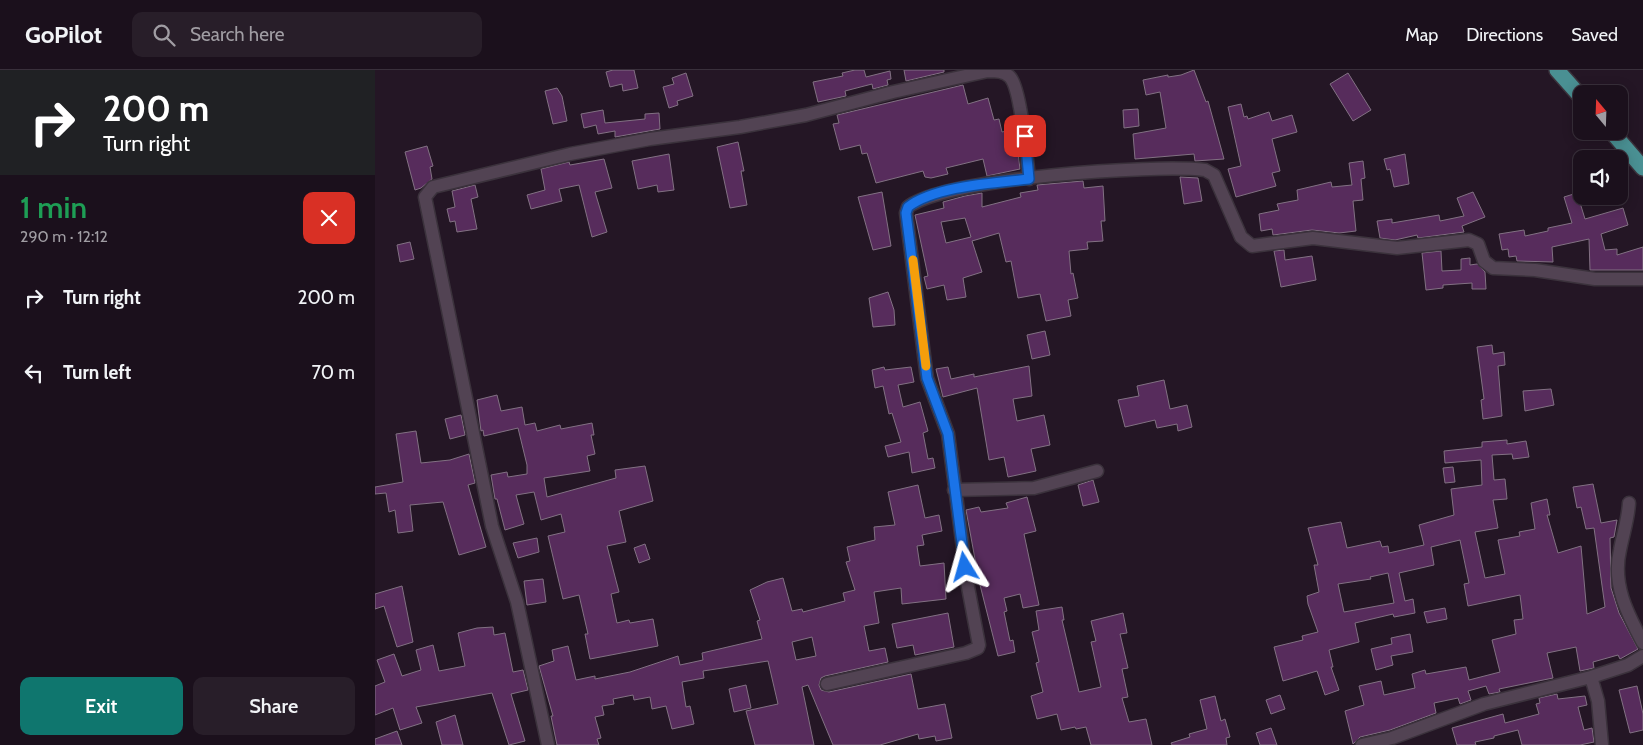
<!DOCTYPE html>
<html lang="en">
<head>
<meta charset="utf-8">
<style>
  body { margin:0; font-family:Cabin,sans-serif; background:#281e29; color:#f1f3f6; height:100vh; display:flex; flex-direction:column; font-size:19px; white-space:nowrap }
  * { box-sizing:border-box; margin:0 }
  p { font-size:16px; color:#a09da3 }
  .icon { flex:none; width:28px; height:28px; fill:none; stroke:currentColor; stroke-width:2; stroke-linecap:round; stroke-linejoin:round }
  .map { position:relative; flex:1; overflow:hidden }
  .panel { display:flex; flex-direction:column; background:#1b101c; width:375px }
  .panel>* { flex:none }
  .hud { background:#202124; color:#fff; overflow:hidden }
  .needle { width:32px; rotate:341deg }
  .controls { position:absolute; left:1198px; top:15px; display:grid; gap:10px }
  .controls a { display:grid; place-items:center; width:55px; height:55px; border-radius:10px; background:#1b101c; box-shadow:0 2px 12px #0003,0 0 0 1px #39303b; font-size:25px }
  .pin { position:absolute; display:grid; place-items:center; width:42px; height:42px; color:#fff; margin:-21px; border-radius:10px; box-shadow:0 2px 8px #0006 }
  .me { position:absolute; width:55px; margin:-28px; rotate:352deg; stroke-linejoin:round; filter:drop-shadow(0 0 4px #0008) }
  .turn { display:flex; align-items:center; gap:18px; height:105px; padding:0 20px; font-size:22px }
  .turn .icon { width:65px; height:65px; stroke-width:2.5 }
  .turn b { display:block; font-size:35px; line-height:42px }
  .round { display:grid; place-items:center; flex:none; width:52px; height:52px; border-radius:10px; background:#281e29 }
  .overview { display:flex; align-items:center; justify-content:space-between; height:85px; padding:0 20px }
  h1 { font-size:30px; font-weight:600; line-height:38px; color:#1e9e55 }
  .action { display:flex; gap:10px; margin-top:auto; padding:10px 20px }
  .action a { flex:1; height:58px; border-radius:10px; background:#0f766e; color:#fff; font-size:20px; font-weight:600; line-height:58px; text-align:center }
  .action a+a { background:#281e29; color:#f1f3f6 }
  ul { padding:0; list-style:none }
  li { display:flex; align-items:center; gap:15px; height:75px; padding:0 20px }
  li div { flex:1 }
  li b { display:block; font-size:19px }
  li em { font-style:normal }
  header { display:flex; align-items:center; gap:30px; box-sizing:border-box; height:70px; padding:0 25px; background:#1b101c; border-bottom:1px solid #39303b }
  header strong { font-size:24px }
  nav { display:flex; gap:28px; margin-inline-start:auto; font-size:18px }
  .search { width:350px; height:45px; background:#281e29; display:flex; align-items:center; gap:12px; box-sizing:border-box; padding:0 18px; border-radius:10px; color:#a09da3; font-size:19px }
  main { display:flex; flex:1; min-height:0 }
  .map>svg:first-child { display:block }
  .building { fill:#572c5c; stroke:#827183; fill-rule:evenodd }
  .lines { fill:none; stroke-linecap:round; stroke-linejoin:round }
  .street-casing { stroke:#3b323c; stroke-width:15 }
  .primary-casing { stroke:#3b323c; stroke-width:18 }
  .street { stroke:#524353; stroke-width:12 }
  .primary { stroke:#4a9093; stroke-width:15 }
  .route-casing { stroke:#114b97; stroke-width:12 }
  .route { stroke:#1a73e8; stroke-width:9 }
  .slow { stroke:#f59e0b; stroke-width:9 }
</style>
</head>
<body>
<header>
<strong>GoPilot</strong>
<div class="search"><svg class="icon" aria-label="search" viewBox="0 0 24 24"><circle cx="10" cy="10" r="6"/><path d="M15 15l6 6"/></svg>Search here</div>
<nav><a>Map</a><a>Directions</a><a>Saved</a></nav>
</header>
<main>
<section class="panel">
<div class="hud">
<div class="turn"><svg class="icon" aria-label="right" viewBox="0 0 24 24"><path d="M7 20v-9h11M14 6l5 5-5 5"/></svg><div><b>200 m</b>Turn right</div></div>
</div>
<div class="overview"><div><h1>1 min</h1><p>290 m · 12:12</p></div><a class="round" style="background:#d93025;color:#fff"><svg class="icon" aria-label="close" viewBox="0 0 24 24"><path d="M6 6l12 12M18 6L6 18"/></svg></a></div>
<ul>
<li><svg class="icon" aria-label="right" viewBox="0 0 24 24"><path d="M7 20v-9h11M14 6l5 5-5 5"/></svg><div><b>Turn right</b></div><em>200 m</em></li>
<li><svg class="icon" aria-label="left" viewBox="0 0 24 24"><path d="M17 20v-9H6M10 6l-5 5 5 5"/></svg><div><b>Turn left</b></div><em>70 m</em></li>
</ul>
<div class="action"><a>Exit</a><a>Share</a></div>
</section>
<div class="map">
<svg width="1268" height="675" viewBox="0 0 1268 675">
  <rect width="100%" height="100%" fill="#241625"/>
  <path class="building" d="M238,0H259L263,18L248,21L247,14L235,17L231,2Z
    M480,0H489L491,7L515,1L516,9L512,10L513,15L498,19L497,14L470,21L471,26L443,32L438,12L468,6L467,3Z
    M529,0H569V2L531,11Z
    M819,0L831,32L833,31L849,89L820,91L819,84L760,89L758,64L791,58L785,22L771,25L768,10L793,5V7L806,5Z
    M311,3L318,26L302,31L303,35L294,38L288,17L299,14L297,8Z
    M973,3L996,40L978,51L955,14Z
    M588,15L593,34L613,28L619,50L624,49L627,62L640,59L645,99L612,106L608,89L571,98L573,104L556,108L550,107L548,101L501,113L492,83L487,84L485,75L465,80L458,54L464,53L462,45Z
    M182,18L187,26L192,51L178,54L170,21Z
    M866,34L869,47L872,46L873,49L894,42L897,51L917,45L922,62L897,69L905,101L897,103L901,116L861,127L853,99L866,96L853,37Z
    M763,39L764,56L749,58L748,40Z
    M228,40L230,53L270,49V44L284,43L285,59L240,67V61L223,64L221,55L209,58L206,44Z
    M363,72L369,101H366L372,135L355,138L342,77Z
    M52,76L58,96L55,97L57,109L46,118L40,120L30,82Z
    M294,84L299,120L283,122L282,115L263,119L257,91Z
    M1030,84L1034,114L1019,117L1015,99L1012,100L1009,89Z
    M229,89L237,118L220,122L232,162L217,167L204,115L184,119L187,131L156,139L152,125L170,120L166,99L194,92L195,95Z
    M988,91L990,108L986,109L988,130L978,131L981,161L964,163L937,160L898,165L897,159L886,161L884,144L904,140L902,134L923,130L922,120L956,112L957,117L977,115L974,93Z
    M805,107L823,108L827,131L809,134Z
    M708,111L709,118L728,116L730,151H726L728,171L712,172L713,179L694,181L696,204L698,203L703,228L693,230L696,246L671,251L665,224L643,228L636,191L631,192L624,163L597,171L607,202L588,208L591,227L572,230L569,215L552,219L549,207L553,206L540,145L569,138L568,132L590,126L607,123V137L646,127L645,123L663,120L662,115ZM590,148L596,167L571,173L566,152Z
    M100,115L103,127L96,129L102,159L82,162L80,151L75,152L72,139L80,137L77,121Z
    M507,122L516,176L498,180L483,127Z
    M1098,122L1110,147L1087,156L1089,162L1043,168L1042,165L1020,170L1005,168L1002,151L1017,149V153L1064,145L1065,151L1089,146L1082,128Z
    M1202,123L1210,149L1248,138L1253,155L1226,164L1230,180L1242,179V185L1268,177V200H1215L1214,169L1177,177L1178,192L1142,191L1141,186L1134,187L1133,179L1127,180L1124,164L1149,160L1150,166L1173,161V158L1197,153L1189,127Z
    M35,172L39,189L25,192L22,175Z
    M909,180L910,190L937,186L941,210L906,217L899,181Z
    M1066,181L1067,201L1086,200V189L1095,188V195L1102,194L1110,202L1111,219H1097V213L1068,215V218L1051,220L1047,183Z
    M513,222L519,240L520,255L498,257L494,228Z
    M670,261L675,285L657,289L652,265Z
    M1117,275L1118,284L1129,282L1130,295L1123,296L1127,346L1108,349L1106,330L1109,329L1102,277Z
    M654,296L657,326L638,329L642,351L669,345L675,375L656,379L661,401L633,407L629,387L614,390L602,318L568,327L561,299L573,297L576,309L599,304V307Z
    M509,297L510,300L536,297L539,312L523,315L528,337L545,332L553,361L548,363L553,389L558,388L560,398L537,403L534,382L513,387L510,376L526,372L517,343L514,344L508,316L500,318L497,300Z
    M789,310L795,339L812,335L817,357L803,361L802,354L782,358L780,350L750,357L743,330L764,326L762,316Z
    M1176,319L1179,335L1150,341L1148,321Z
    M122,325L126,341L147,337L150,355L160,353L162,361L185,355L186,359L217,353L219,365H216L220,384L212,386L215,401L169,408L172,427L241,408L240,400L270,396L278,431L244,441L251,472L232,476L244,522L236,524L242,553L254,550L255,553L278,549L283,576L215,589L210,564H213L204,525L188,529L173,466L190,462L186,444L166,450L159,422L141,425L149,454L130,460L122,429H120L116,405L132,402L133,407L152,404V395L143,358L109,366L108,360L106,361L102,330Z
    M86,345L90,365L75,369L70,349Z
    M41,361L46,393L75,390L94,384L100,413L93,415L111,477L84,485L68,432L35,435L38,461L23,463L20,440L14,442L11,423L0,424V417L28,412L21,364Z
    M1132,370V374L1151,371L1154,387L1138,389L1137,384L1117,385L1119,410L1130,409L1132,429L1118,430L1123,458L1100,462L1110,508L1130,504L1123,470L1145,466L1144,462L1160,459L1156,433L1172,429L1175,445H1172L1183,483L1206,476L1212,544L1230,537L1219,458L1211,459L1206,437L1202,438L1198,417L1218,414L1226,453L1242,450L1239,467L1235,468L1236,518L1244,543L1263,579L1245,589L1243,585L1218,592L1219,598L1205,601L1201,577L1172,583L1178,608L1124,619L1125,622L1114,624L1111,616L1093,621L1096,630L1085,634L1083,628L1059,633L1061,643L1015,660L985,667L978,674L970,641L989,635L984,616L1006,611L1009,625L1040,618L1037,604L1050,600L1051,604L1091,597L1094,610L1125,602L1117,570L1141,564L1139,550L1148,549L1145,525L1093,536L1089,514L1094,513L1085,470L1056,477L1059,495L1024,503L1030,531L1038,529L1040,543L1019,547L1018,544L980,553L984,572L954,580L958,597H956L964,620L950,625L942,601L908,611L899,577L928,570L927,566L943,562L933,534L932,526L944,522L939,495H943L933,458L966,452L972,478L1005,471L1007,477L1013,476L1014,483L1049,475L1044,455L1079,445L1076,419L1107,415L1106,390L1070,393L1069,381L1107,377V372ZM1013,503L1019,533L969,542L963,514L996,509L995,507Z
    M1078,397L1080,412L1070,413L1068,398Z
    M718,410L724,432L708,436L703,415Z
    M543,415L550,448L564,445L567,461L547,465L549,475L542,476L545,496L569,493L571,529L527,534L526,518L499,522L504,553L489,556L494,581L510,578L513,592L450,606L446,608L444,615L446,620L454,622L536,604L543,639L570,634L577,668L561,671L560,666L544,669L543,664L505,675H458L433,615L427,617L439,675H380L371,641L403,634L393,591L328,601L329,608L307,612L311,637L315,636L319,654L297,659L291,636L277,639L275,627L259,630L258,625L238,629L239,634L227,636L229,645L220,647L226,668L222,669L224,675H182L176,646H178L164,596L179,591L177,580L193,576L201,610L220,606V609L255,602L303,586L305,595L328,590L327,583L387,569L382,551L385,550L375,520L392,512L408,508L417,541L427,539L428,542L470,531L468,523L480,520L471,492L475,491L472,477L500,470L499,457L520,455L513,422ZM437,567L441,586L421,590L417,572Z
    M652,427L661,461L649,464L664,535L648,538L645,524L629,528L632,541L629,542L635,571L638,570L640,582L623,586L604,511L591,440L604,437L606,442L633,438L631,433Z
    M162,468L164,482L143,488L138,473Z
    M270,474L275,489L264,493L259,478Z
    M168,509L171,532L152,535L149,511Z
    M27,516L38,572L22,577L9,536L0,539V524Z
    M687,537L689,550H687L704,622L726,617L716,572L721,571L716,551L748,543L752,563L745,564L753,598L747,599L753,627L747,628L754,652L771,649L777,675H716L711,657L701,659L700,657L686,660L682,644L662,649L656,626L668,622L661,593L664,592L657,562L664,560L661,541Z
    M1070,538L1072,549L1052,553L1049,542Z
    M573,543L579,577L540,585L538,575L522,578L517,554Z
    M118,557L119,565L130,563L138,602L148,600L153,620L136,624L150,671L134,675L117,623L41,637L47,653L25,660L18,638L0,645V616L10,612L2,590L19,584L27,606L46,600L41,580L58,575L64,601L90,596L83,563L102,558Z
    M1035,564L1038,582L1016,586L1018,595L1001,600L996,579L1017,574L1016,568Z
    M371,615L376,638L359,642L354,619Z
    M1262,616L1268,644V660L1255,663L1244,620Z
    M1182,624L1183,629L1210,626L1212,635L1203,637L1209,660L1217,658L1219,672L1205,675H1147L1143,660L1119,666V668L1100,672L1101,675H1082L1077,658L1128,644L1130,653L1164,644L1161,634L1165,633L1164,628Z
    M905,625L910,639L896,644L891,630Z
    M840,626L846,651L850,649L855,667L851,668L852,675H797L796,673L815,667L814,664L832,659L825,630Z
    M80,645L88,675H67L61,652Z
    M896,658L902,675H885L881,663Z
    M22,661L27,675H0V669Z"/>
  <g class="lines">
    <defs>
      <path id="street" d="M579,420L659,418L722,401
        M1254,433C1253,450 1248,464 1245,480C1237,514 1252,543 1268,573
        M1216,607L1223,631L1227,675
        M452,614L591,583L603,578L604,575L593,517L573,364L552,308L550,293L531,143L533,137C571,108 779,94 830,100L839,105L866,167L877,176L938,168L1022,178L1094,170L1103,174L1109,191L1118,198L1160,200L1220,209H1268
        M173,675L142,532L117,456L50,127L58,117L195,84L275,69L365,57L431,45L518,22L613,1C621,1 629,1 635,7C646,19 652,90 654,109
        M987,675L1017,668L1109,634L1216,607L1253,595L1268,586"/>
      <path id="primary" d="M1182,0L1206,27
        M1236,61L1268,98"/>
    </defs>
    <use href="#street" class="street-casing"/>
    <use href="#primary" class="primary-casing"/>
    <use href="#street" class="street"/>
    <use href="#primary" class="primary"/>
  </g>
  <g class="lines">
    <defs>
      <path id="route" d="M590,497L573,364L552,308L531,143L533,137C560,116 620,113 654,109L650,66"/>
    </defs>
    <use href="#route" class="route-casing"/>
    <use href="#route" class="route"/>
    <path class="slow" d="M538,190L551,296"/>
  </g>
</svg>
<div class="controls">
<a><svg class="needle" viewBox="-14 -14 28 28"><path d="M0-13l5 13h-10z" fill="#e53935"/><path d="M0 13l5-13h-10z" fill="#a09da3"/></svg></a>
<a><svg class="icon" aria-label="sound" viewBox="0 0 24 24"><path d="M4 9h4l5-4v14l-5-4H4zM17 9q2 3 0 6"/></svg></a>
</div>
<div class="pin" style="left:650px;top:66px;background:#d93025"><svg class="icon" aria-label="arrive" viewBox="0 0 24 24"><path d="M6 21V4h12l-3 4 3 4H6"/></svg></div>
<svg class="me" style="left:590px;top:497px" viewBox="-20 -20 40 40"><path d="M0-17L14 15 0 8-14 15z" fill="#1a73e8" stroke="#fff" stroke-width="4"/></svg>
</div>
</main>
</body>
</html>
